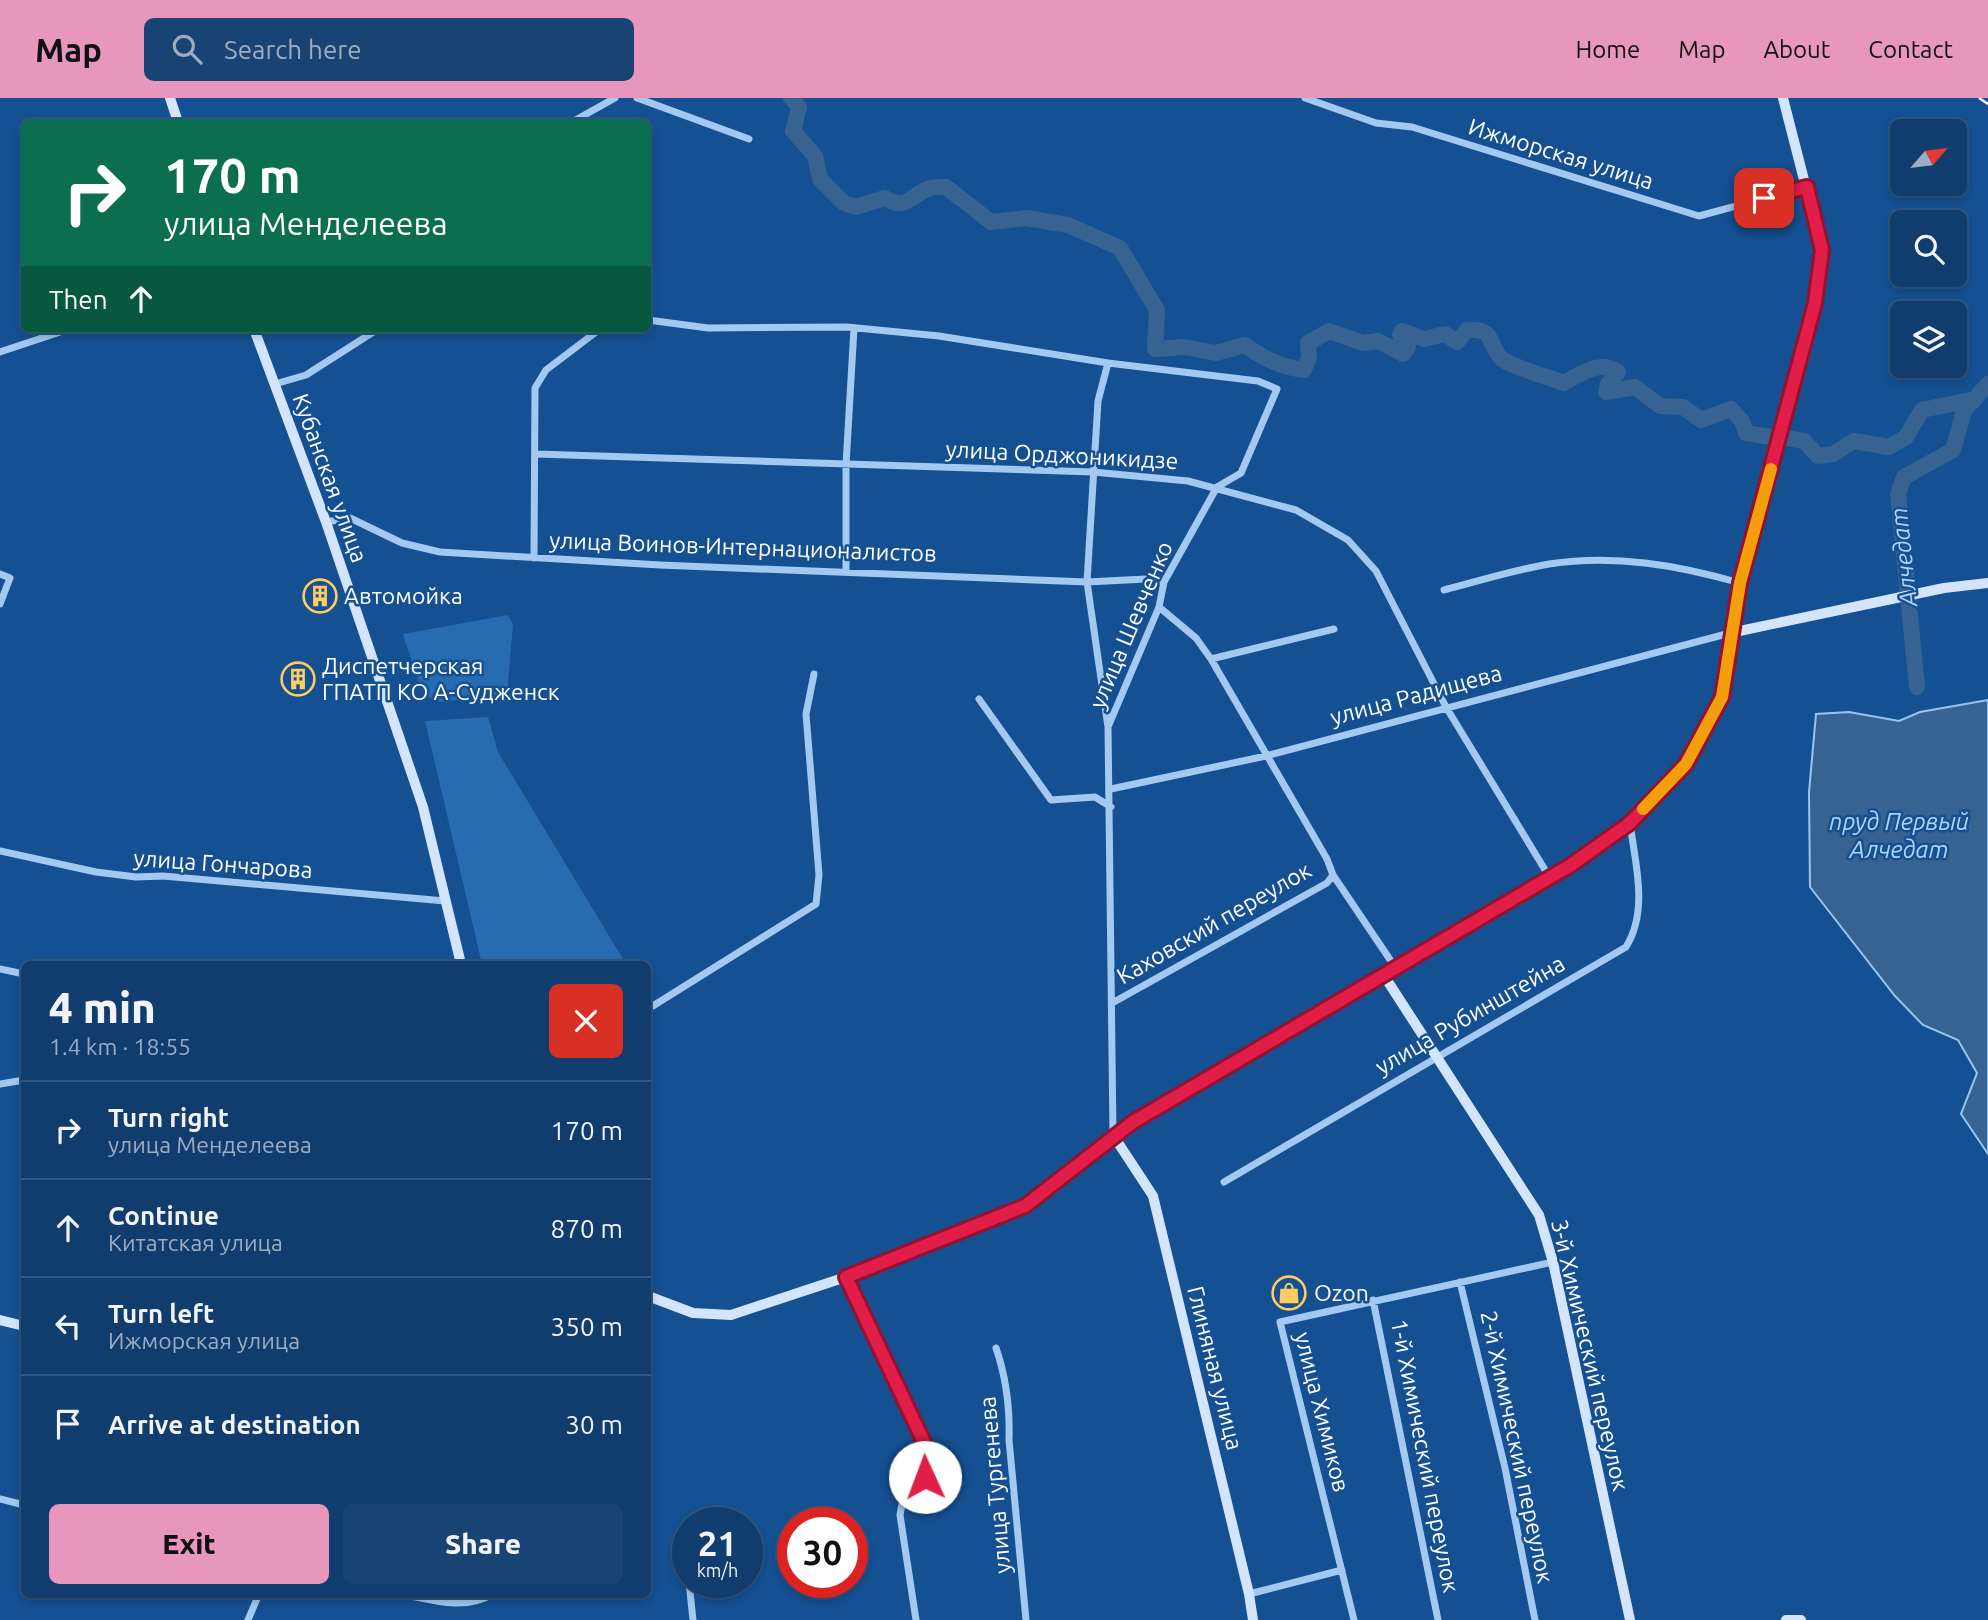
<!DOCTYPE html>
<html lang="en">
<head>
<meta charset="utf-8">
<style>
  body { margin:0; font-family:Ubuntu,sans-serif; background:#194373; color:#f1f3f6; height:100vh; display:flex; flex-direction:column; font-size:26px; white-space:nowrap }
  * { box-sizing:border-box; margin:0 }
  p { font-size:23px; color:#9cadc2 }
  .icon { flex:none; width:38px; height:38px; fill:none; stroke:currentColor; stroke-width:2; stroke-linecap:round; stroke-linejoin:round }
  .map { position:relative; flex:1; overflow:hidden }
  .drawer { position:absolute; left:21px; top:863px; width:630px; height:637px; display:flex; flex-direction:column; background:#103c6e; border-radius:10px; box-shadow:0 4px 10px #0003,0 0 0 2px #305681 }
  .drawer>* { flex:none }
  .banner { position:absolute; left:21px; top:21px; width:630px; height:214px; border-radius:10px; box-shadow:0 4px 10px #0003,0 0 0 2px #305681; background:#0b6e4f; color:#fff; overflow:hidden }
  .needle { width:46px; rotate:62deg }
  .fabs { position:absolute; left:1890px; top:21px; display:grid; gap:14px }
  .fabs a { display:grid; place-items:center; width:77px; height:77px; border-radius:10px; background:#103c6e; box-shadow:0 4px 10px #0003,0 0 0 2px #305681; font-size:35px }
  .speed { position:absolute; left:672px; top:1409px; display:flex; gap:14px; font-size:35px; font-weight:700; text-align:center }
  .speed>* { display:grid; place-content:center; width:91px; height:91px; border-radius:50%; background:#103c6e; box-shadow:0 4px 10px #0003,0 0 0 2px #305681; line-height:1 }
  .speed small { font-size:18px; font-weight:400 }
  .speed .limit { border:10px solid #d22; background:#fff; color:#111 }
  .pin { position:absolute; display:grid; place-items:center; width:60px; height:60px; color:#fff; margin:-30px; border-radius:14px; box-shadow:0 4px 10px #0006 }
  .me { position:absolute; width:77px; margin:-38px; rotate:358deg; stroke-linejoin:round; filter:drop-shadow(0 0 5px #0008) }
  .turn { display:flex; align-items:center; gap:24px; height:147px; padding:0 28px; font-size:32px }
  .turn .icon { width:91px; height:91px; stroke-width:2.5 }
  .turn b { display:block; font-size:49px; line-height:60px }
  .then { display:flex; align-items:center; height:66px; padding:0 28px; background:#0003; gap:14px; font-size:26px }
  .round { display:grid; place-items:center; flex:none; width:74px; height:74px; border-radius:10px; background:#194373 }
  .overview { display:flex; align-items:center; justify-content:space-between; height:119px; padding:0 28px }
  h1 { font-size:42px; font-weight:800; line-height:52px }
  .cta { display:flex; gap:14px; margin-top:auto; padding:14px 28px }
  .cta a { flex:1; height:80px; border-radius:10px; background:#e797bd; color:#111; font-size:28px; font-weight:800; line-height:80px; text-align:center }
  .cta a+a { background:#194373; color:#f1f3f6 }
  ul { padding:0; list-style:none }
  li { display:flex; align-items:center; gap:21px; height:98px; padding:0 28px; border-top:2px solid #305681 }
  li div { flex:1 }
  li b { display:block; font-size:26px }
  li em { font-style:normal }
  header { display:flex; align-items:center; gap:42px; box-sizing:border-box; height:98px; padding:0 35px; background:#e797bd; color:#111 }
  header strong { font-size:33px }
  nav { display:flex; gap:38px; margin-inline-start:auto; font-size:24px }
  .search { width:490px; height:63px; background:#194373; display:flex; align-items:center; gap:18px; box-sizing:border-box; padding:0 24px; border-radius:10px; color:#9cadc2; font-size:26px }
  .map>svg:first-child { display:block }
  .green { fill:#276bb1 }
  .water { fill:#376393; stroke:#96c5f4; stroke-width:2 }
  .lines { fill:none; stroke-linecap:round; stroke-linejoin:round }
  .river { stroke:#376393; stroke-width:16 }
  .street { stroke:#a3c9f1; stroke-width:7 }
  .secondary { stroke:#d2e5fc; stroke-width:10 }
  .rail { stroke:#fff; stroke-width:2.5; stroke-dasharray:12 5; stroke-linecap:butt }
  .route-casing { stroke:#92132f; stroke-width:18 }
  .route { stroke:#e11d48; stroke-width:12 }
  .slow { stroke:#f59e0b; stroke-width:12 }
  .labels { text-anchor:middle; stroke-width:5; stroke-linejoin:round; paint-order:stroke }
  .street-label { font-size:23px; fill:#fff; stroke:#155092 }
  .poi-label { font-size:23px; fill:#fff; stroke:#155092; text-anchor:start }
  .water-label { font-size:24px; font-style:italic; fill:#b0d3f8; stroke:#155092 }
</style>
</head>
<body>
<header>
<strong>Map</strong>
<div class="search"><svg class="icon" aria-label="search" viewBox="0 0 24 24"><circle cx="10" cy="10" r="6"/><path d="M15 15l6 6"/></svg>Search here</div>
<nav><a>Home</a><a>Map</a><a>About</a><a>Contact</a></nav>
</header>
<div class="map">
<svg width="1988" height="1522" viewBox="0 0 1988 1522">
  <rect width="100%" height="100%" fill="#155092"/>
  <path class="green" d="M508,517L513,527L507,597L440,604L423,597L403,536Z
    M488,619L498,654L626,866H482L425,623Z"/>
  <path class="water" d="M1988,602V1056L1961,1016L1977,975L1958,942L1923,927L1895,898L1810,789L1809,694L1816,616L1849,614L1899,623L1920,614Z"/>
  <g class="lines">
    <path class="river" d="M791,0L799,9L793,33L815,58L820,81L844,105L855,109L885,100C912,117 911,86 946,89L991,124L1027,120L1068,127L1120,150L1157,212L1155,251L1184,249L1216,255L1245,247C1264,261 1281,269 1304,272L1309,259L1308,245L1329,233L1363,245L1378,243L1403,256L1408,249L1400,237L1402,233L1424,241L1445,236L1457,244L1467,232C1497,230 1487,247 1502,261C1514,270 1549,279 1564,285C1580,276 1601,261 1618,274L1608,286L1606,294L1635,289L1660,308L1683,309L1701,322L1731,311L1742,323L1746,335L1771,339
      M1787,340L1804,343L1818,358L1833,356L1854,343L1889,349L1906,339L1922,312L1975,301
      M1917,589L1898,396L1904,379L1953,352L1964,313L1988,286"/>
    <path class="street" d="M637,0L749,41
      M1305,0L1376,25L1412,29L1699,118L1807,89
      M572,24L615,0
      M648,222L708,230L847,229L939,238L1108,265L1258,283L1277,291L1241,375L1217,389L1164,484L1159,509L1108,629L1113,1037
      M0,254L69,231
      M1108,265L1098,303L1087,484L1108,629
      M275,286L306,277L378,231
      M536,356L1093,374L1188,383L1296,412L1348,442L1376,473L1446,609L1550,780
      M326,424L350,420L402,445L440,454L660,467L1087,484L1146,481L1164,484
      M534,460L535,290L546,272L600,231
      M846,473V367L854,230
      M0,476L10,480L0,506
      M1444,492C1479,483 1514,472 1549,466C1614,456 1677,467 1740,485
      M1159,509L1196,540L1211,561L1327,761L1333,777L1395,869
      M1211,561L1334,531
      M979,601L1051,702L1095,699L1111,709
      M1111,691L1266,658L1730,535
      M0,753L96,774L136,779L163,778L445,803
      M0,871L24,876
      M1114,904L1327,785L1333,777
      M648,911L816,806L819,777L806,616L814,576
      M0,986L24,982
      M1224,1084L1626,849C1649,812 1635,765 1630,725
      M846,1179L923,1342L930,1364L925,1379L903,1401L900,1417L916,1522
      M1460,1184L1505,1370L1535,1522
      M1373,1202L1438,1522
      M996,1250C1006,1279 1010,1311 1009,1342L1026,1522
      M0,1401L24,1407
      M687,1452L688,1464
      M689,1484L693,1522
      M401,1496C432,1502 464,1513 493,1496
      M1249,1496L1342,1472
      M248,1522L259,1496
      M1354,1522L1280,1224L1553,1164"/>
    <path class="secondary" d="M170,0L178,24
      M254,231L326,424L423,709L461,866
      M1730,535L1944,490L1988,485
      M1383,876L1539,1117L1553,1164L1630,1522
      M1113,1037L1153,1098L1249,1496L1253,1522
      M648,1198L693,1215L731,1217L846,1179L1025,1108L1133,1024L1571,767L1630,725L1686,666L1722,599L1740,485L1815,205L1822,152L1783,0
      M0,1222L24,1228
      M1786,1522H1801"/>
    <path class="rail" d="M1979,0L1988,6"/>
  </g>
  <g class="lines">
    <defs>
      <path id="route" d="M925,1379L930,1364L923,1342L846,1179L1025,1108L1133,1024L1571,767L1630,725L1686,666L1722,599L1740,485L1815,205L1822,152L1807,89L1764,100"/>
    </defs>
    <use href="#route" class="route-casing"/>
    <use href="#route" class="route"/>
    <path class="slow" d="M1643,711L1686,666L1722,599L1740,485L1771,371"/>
  </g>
  <defs>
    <symbol id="building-ring" viewBox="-11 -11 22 22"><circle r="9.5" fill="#155092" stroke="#ffcc63" stroke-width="1.5"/><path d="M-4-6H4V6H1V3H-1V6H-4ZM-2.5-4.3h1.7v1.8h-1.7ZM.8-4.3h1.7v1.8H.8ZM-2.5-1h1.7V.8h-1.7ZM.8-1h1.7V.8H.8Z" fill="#ffcc63"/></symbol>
    <symbol id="shop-ring" viewBox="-11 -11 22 22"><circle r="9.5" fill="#155092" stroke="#ffcc63" stroke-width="1.5"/><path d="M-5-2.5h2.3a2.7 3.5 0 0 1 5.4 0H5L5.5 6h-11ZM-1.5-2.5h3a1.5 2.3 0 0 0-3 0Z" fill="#ffcc63"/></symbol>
  </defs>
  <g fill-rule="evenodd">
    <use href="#building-ring" x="301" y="479" width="38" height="38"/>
    <use href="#building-ring" x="279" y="562" width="38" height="38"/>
    <use href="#shop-ring" x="1270" y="1176" width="38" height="38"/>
  </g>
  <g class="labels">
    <g class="street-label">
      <text transform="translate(1561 56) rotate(17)" y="8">Ижморская улица</text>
      <text transform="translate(1062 357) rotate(3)" y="8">улица Орджоникидзе</text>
      <text transform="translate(330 380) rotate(70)" y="8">Кубанская улица</text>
      <text transform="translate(743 449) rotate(2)" y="8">улица Воинов-Интернационалистов</text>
      <text transform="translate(1131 527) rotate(-67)" y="8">улица Шевченко</text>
      <text transform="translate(1416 597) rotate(-15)" y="8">улица Радищева</text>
      <text transform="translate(223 766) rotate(4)" y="8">улица Гончарова</text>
      <text transform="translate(1214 825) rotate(-30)" y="8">Каховский переулок</text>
      <text transform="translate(1470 917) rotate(-30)" y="8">улица Рубинштейна</text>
      <text transform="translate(1590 1257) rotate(77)" y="8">3-й Химический переулок</text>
      <text transform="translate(1215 1270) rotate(76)" y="8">Глиняная улица</text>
      <text transform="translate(1322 1314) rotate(76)" y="8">улица Химиков</text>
      <text transform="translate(1517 1349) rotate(78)" y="8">2-й Химический переулок</text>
      <text transform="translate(1425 1358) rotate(79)" y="8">1-й Химический переулок</text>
      <text transform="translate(995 1387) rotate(-95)" y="8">улица Тургенева</text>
    </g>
    <g class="poi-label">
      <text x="344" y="506">Автомойка</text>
      <text x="322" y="576">Диспетчерская<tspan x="322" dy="26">ГПАТП КО А-Судженск</tspan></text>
      <text x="1314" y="1203">Ozon</text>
    </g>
    <g class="water-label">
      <text transform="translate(1904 459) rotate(-96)" y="8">Алчедат</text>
      <text x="1899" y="732">пруд Первый<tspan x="1899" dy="28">Алчедат</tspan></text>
    </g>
  </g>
</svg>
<div class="fabs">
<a><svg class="needle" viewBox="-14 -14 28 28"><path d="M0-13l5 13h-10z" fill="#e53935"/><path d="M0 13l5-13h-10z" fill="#9cadc2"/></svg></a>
<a><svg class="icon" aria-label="search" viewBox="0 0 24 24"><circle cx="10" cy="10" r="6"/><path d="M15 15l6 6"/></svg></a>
<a><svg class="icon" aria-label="layers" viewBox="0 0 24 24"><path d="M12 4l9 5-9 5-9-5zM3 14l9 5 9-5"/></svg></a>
</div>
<div class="speed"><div>21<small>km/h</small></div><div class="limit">30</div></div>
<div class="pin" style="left:1764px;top:100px;background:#d93025"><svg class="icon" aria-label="arrive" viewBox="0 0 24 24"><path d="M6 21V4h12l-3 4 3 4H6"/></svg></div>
<svg class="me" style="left:925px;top:1379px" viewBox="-20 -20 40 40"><circle r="19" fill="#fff"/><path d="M0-13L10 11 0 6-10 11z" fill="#e11d48"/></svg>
<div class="banner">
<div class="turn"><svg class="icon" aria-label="right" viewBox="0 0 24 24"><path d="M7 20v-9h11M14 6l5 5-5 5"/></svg><div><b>170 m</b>улица Менделеева</div></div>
<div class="then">Then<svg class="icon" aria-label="ahead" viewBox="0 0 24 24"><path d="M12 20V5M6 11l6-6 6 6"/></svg></div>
</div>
<section class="drawer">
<div class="overview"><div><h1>4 min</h1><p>1.4 km · 18:55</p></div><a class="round" style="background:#d93025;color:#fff"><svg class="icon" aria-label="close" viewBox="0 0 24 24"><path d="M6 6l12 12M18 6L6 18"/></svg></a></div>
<ul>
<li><svg class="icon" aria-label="right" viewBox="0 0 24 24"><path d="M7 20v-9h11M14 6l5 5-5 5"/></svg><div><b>Turn right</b><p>улица Менделеева</p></div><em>170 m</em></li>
<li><svg class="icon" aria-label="ahead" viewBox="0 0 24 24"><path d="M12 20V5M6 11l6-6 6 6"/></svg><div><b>Continue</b><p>Китатская улица</p></div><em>870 m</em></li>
<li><svg class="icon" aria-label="left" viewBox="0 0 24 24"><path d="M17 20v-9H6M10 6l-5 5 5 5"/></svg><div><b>Turn left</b><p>Ижморская улица</p></div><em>350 m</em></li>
<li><svg class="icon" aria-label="arrive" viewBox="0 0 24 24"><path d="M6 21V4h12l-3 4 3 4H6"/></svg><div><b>Arrive at destination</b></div><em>30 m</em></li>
</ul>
<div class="cta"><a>Exit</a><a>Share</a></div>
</section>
</div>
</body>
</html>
